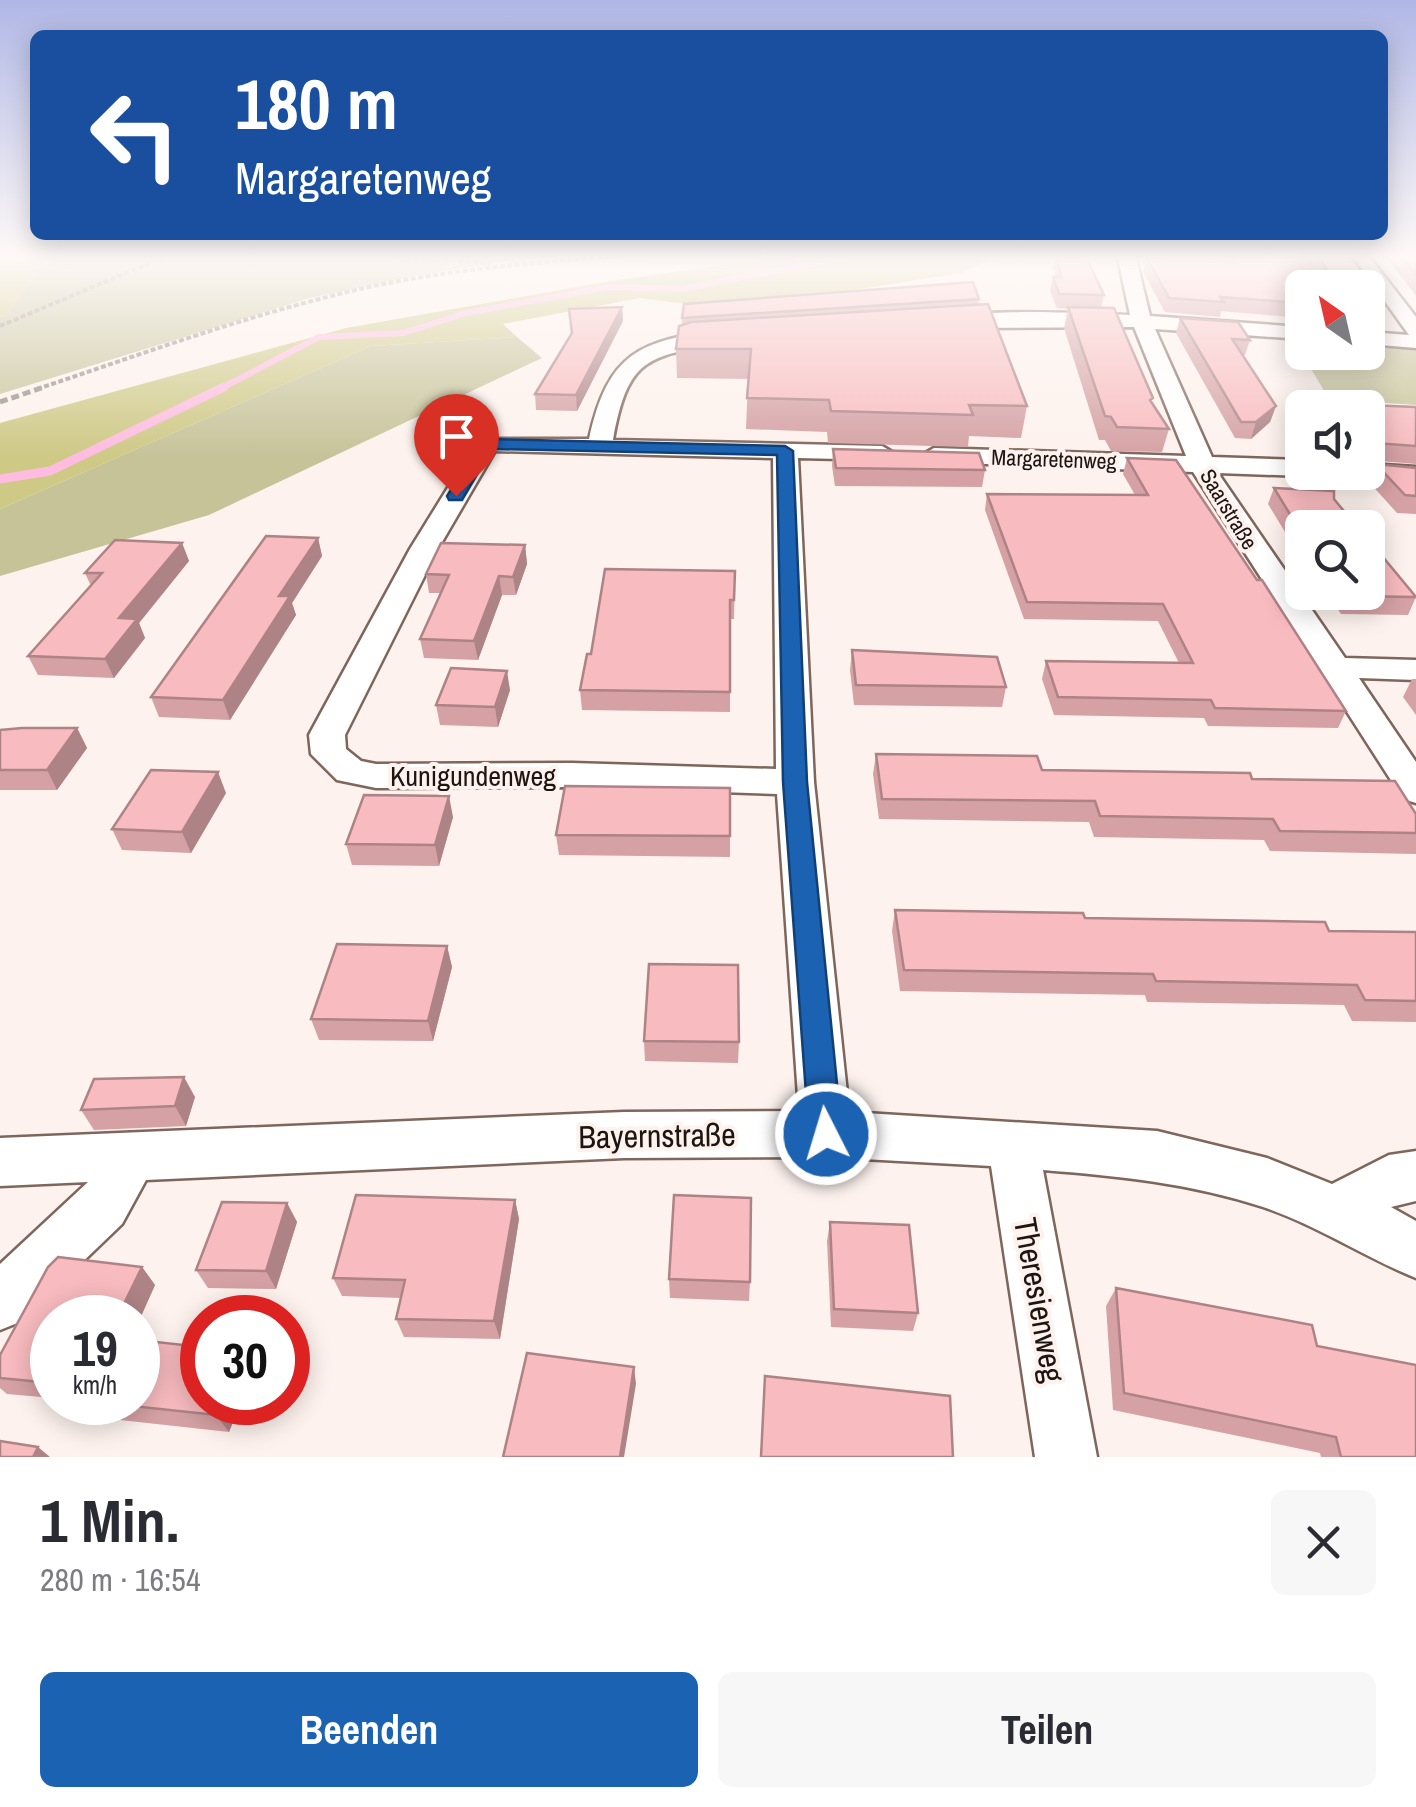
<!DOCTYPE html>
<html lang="de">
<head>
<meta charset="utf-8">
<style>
  body { margin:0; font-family:"Archivo Narrow",sans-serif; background:#f7f7f7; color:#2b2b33; height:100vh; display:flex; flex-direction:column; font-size:38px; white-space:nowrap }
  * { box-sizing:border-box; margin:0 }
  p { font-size:32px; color:#7c7c81 }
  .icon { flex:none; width:55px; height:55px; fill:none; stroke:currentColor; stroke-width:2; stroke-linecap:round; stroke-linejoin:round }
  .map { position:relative; height:1457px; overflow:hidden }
  .details { display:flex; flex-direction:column; background:#fff; flex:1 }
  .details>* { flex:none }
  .banner { position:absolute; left:30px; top:30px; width:1358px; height:210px; border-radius:15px; box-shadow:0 5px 25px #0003; background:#1a4fa0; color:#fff; overflow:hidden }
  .needle { width:65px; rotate:326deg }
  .buttons { position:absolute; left:1285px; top:270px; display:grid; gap:20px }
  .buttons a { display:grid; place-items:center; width:100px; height:100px; border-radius:15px; background:#fff; box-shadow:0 5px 25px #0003; font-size:50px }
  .speed { position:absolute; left:30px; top:1295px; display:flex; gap:20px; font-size:50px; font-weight:700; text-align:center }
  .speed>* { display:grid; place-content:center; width:130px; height:130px; border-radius:50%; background:#fff; box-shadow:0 5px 25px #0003; line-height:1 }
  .speed small { font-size:25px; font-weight:400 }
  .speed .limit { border:15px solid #d22; background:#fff; color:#111 }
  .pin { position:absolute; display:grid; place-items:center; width:85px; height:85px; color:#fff; margin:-102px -42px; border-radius:50% 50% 50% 0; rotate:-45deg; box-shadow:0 0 10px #0007 }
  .pin .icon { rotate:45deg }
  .me { position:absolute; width:110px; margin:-55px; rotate:355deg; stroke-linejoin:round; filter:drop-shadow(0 0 8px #0008) }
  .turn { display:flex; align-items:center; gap:35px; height:210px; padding:0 40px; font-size:45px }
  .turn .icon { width:130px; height:130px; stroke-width:2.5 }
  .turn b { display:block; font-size:70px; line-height:85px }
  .round { display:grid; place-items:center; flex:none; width:105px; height:105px; border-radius:15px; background:#f7f7f7 }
  .overview { display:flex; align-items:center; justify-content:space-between; height:170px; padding:0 40px }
  h1 { font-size:60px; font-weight:800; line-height:75px }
  .primary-button { display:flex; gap:20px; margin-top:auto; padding:20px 40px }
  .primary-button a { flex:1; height:115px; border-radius:15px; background:#1c62b2; color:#fff; font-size:40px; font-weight:800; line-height:115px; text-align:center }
  .primary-button a+a { background:#f7f7f7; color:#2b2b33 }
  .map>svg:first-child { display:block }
  .green { fill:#c6c399 }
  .forest { fill:#cec985 }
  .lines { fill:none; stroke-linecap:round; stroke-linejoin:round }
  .stream-far1 { stroke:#fdbce0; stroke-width:6 }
  .stream { stroke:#fdbce0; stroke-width:9 }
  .street-casing { stroke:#7e665c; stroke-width:5 }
  .path-far1 { stroke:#9a908b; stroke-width:4; stroke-dasharray:5 2.5; stroke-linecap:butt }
  .path { stroke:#9a908b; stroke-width:5; stroke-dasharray:8 4; stroke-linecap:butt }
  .street { fill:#fff; fill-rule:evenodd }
  .wall { fill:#d5a1a4 }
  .shaded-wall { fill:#ae8386 }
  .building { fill:#f8bbbf; stroke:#ae8386; stroke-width:2.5 }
  .route { fill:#1c62b2; stroke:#124074; stroke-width:2.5 }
  .labels { text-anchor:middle; stroke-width:8; stroke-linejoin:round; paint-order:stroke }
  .far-street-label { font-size:22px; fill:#1e1511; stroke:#fdf2ed }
  .street-label { font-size:28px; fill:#1e1511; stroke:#fdf2ed }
  .near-street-label { font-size:32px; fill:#1e1511; stroke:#fdf2ed }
</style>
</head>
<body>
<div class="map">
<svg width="1416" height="1457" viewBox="0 0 1416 1457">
  <rect width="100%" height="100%" fill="#fdf2ed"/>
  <path class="green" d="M69,254H404L528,258L419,275L310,298L0,394V316L6,315L41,266Z
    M517,337L542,358L209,515L0,576V509L371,346Z
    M1292,337L1302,338V352H1368V343L1416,347V405L1329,399Z"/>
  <path class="forest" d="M21,254H69L41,266L6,315L0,316V258Z
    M803,254H1002L961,273L764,304L710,307L640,298L503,324L517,337L371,346L0,509V423L346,328L611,281Z"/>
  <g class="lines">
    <path class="stream-far1" d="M220,389L319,337L403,333L466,313L608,287L682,289L860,254"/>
    <path class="stream" d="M0,479L50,471L224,387"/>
    <defs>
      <path id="street" d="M1117,254H1135L1150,316L1302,327V339L1155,329L1212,457L1302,460V472H1312L1302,476L1218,473L1345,658L1416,660V680L1359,678L1416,762V803L1403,799L1193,472L934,462L922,455L934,448L1186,456L1134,327L949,328L939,322C958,306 1098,314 1130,315Z
        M1351,254H1367L1416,317V348L1368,344V332L1409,335Z
        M723,330L733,336L730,340C652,359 629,350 613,440L882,446L894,453L882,460L798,458L814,782L849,1112L1157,1131L1267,1158L1332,1184L1389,1155L1416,1151V1201L1391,1207L1416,1221V1278C1364,1257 1317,1225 1263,1207C1190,1183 1118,1176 1043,1170L1097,1457H1035L991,1166L826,1157L624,1158L146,1180L122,1224L20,1322L0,1330V1264L88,1182L0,1186V1138L624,1112L799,1111L777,794L572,787L376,788L337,780L311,754L309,735L410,549L478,439H589C608,353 639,340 723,330ZM495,451L773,458L776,769L572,763L376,764L361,761L346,749L345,735L438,549Z
        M1368,464L1416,467V483L1359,477L1356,472H1368Z"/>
    </defs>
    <use href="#street" class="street-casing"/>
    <path class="path-far1" d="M361,254L489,263
      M0,326L171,254
      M37,389C136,356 234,320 335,295C441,268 550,261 659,254"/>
    <path class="path" d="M0,402L44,387"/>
    <use href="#street" class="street"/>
  </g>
  <path class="wall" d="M1056,254L1104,295L1101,308L1153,398L1151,402L1169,429L1162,452L1111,451L1105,440H1099L1064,328L1068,309L1057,308L1050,291L1053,277H1055L1053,267Z
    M1179,254H1317L1302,288V318L1221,311L1220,317L1165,312L1143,272L1147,258L1204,261Z
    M1384,254H1416V296Z
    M979,299L978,305L1027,406L1021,438L969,436L968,447L828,443L827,432L746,429L748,379L677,378L676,349L682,325V318Z
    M622,307L623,321L577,411L536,410L535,394Z
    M1180,318L1250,340L1245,355H1243L1276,406L1270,422L1251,439L1235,438L1176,333Z
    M1318,403L1416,407V464L1368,460V462V408H1316Z
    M833,449L985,470L982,487L835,486L832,466Z
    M1127,458L1257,580L1346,711L1338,728L1208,726L1204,718L1054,715L1042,679L1046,661L1179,663L1158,621L1024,619L985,510L987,494L1135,495L1123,474Z
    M1376,464L1416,468V514L1397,513L1369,482Z
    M1274,488L1334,499L1302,528V560L1268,504Z
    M318,538L322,556L292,603L296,615L230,720L159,717L151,697Z
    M182,543L189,561L139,623L145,638L114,678L38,675L28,656L91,586L85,573Z
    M525,545L527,564L516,595H502L478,660L424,658L420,639L440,593H429L426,574Z
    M735,571L734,619H730V712L582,710L580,690L591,654Z
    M1326,592H1368L1416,597L1408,615L1341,614Z
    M852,650L1006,687L1002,707L854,705L850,670Z
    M1412,679H1416V715L1403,697Z
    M510,690L498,727L440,725L436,705Z
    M77,728L87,748L57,790H0V730Z
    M876,754L1042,770L1252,779L1416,814V854L1270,851L1264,840L1094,837L1089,822L879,819L873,774Z
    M730,788V857L559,855L556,835Z
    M226,793L191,853L122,850L112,829Z
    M453,817L439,866L352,865L346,844Z
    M895,910L1329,931L1416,932V1022L1352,1021L1344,1005L1147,1002L1145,995L900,991L892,931Z
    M447,946L452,967L433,1041L319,1040L311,1019Z
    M644,1041L739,1042L738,1063L645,1061Z
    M195,1097L186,1126L94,1130L81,1110Z
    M515,1200L519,1219L500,1339L404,1337L396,1319L401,1298L342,1296L333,1278Z
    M287,1203L297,1222L276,1289L208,1288L196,1270Z
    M830,1222L918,1313L913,1331L831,1327L827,1241Z
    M58,1257L142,1267L155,1285L138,1323V1318H52V1398L7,1394L0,1388V1355L48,1267Z
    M669,1279L750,1282L749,1301L670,1298Z
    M1116,1288L1317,1346L1416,1457H1321L1320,1453L1113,1410L1106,1306Z
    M79,1402H241L229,1432L93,1417Z"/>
  <path class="shaded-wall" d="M622,307L623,321L577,411L576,395Z
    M1276,406L1270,422L1251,439L1256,422Z
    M318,538L322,556L292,603L296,615L230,720L223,700L279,596Z
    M182,543L189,561L139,623L145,638L114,678L105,659L119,618Z
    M525,545L527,564L516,595L513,577Z
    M499,576L502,595L478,660L474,641Z
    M507,671L510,690L498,727L495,707Z
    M77,728L87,748L57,790L47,770Z
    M218,772L226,793L191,853L182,832Z
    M449,796L453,817L439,866L435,845Z
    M447,946L452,967L433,1041L428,1021Z
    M184,1077L195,1097L186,1126L175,1106Z
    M515,1200L519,1219L500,1339L494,1321Z
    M287,1203L297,1222L276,1289L266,1271Z
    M142,1267L155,1285L138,1323V1318H117Z
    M634,1367L636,1384L624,1457H620Z
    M222,1402H241L229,1432L216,1415Z
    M38,1447L50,1457H33Z"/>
  <path class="building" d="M1056,254L1085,255L1104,295L1059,294L1053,277H1061Z
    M1225,254H1317L1338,288H1302V303L1220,297L1224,302L1169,298L1147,258L1235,263L1236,257Z
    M1399,254H1416V275Z
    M973,282L979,299L682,318L684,304Z
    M988,304L1027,406L969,405L973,415L831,411L829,400L747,398L751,349H676L679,326L691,322Z
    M622,307L576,395L535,394L572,333L569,309Z
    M1068,307L1114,308L1153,398L1150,400L1169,429L1117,427L1111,417L1105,416Z
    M1180,318L1238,322L1250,340L1232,339L1276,406L1256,422H1241Z
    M1318,403L1416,407V446L1375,443L1371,451H1368V408H1323Z
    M833,449L979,453L985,470L836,468Z
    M1127,458L1176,460L1257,580H1262L1346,711L1215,708L1211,700L1058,697L1046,661L1193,663L1163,604L1027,602L987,494L1148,495Z
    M1376,464L1416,468V496L1405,495Z
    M1274,488L1334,491V499L1358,528H1302V534Z
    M266,536L318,538L279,596H290L223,700L151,697Z
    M1368,539L1416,597L1349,596L1346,592H1368Z
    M115,540L182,543L119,618L137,619L105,659L28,656L102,573H85Z
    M441,543L525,545L513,577L499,576L474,641L420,639L449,575L426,574Z
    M605,569L735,571L734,600H730V692L580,690L587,654H591Z
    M852,650L997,657L1006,687L856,685Z
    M451,668L507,671L495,707L436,705Z
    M22,728H77L47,770H0V730Z
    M876,754L1037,756L1042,770L1250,773L1252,779L1395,781L1416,814V833L1280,831L1273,819L1100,816L1095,801L882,799Z
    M151,770L218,772L182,832L112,829Z
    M565,786L730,788V836L556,835Z
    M364,795L449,796L435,845L346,844Z
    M895,910L1083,913L1085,918L1325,922L1329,931L1416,932V1001L1365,1000L1357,985L1156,981L1153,974L904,970Z
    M337,944L447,946L428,1021L311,1019Z
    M649,964L738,965L739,1042L644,1041Z
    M184,1077L175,1106L81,1110L94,1079Z
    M356,1195L515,1200L494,1321L396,1319L405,1280L333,1278Z
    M674,1195L751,1198L750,1282L669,1279Z
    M222,1202L287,1203L266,1271L196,1270Z
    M830,1222L909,1225L918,1313L834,1309Z
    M58,1257L142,1267L117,1318H52V1383L0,1378V1355L48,1267Z
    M1116,1288L1312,1325L1317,1346L1416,1365V1457H1341L1336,1437L1124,1393Z
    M138,1340L202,1347V1402H222L216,1415L95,1402H138Z
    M527,1353L634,1367L620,1457H503Z
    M765,1376L950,1396L953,1457H761Z
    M0,1441L38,1447L33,1457H0Z"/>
  <linearGradient id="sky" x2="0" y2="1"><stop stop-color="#b0b7e5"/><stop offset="0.56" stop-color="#fef9f7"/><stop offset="1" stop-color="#fef9f7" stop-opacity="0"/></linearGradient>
  <rect width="1416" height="457" fill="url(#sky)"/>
  <path class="route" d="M487,439L785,446L793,451L807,782L842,1134L837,1145L826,1149L814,1145L809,1134L783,782L777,455L492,449L462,500H449L447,496L479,444Z"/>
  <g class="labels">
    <g class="far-street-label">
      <text transform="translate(1054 459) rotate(2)" y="8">Margaretenweg</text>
      <text transform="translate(1229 509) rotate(59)" y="8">Saarstraße</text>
    </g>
    <g class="street-label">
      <text x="473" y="786">Kunigundenweg</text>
    </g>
    <g class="near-street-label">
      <text transform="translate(657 1136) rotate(-1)" y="11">Bayernstraße</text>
      <text transform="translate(1039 1300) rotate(80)" y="11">Theresienweg</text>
    </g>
  </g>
</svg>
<div class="buttons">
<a><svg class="needle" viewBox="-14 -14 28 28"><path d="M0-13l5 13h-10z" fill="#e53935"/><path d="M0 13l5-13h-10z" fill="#7c7c81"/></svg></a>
<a><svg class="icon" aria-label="sound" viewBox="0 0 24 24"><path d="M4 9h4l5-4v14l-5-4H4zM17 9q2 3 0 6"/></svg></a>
<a><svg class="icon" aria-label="search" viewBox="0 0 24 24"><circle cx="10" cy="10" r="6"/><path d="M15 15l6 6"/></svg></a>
</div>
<div class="speed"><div>19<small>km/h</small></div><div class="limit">30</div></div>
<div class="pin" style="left:456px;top:496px;background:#d93025"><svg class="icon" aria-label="arrive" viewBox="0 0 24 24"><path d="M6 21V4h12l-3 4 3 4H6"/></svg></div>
<svg class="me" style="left:826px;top:1134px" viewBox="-20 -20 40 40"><circle r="17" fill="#1c62b2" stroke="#fff" stroke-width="3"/><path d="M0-11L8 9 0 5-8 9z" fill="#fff"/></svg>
<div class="banner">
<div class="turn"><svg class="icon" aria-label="left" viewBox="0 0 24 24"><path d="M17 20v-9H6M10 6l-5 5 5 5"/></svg><div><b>180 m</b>Margaretenweg</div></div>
</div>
</div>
<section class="details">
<div class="overview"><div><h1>1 Min.</h1><p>280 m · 16:54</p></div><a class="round"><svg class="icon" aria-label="close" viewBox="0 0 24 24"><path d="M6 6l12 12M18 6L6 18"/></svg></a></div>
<div class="primary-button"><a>Beenden</a><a>Teilen</a></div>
</section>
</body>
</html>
